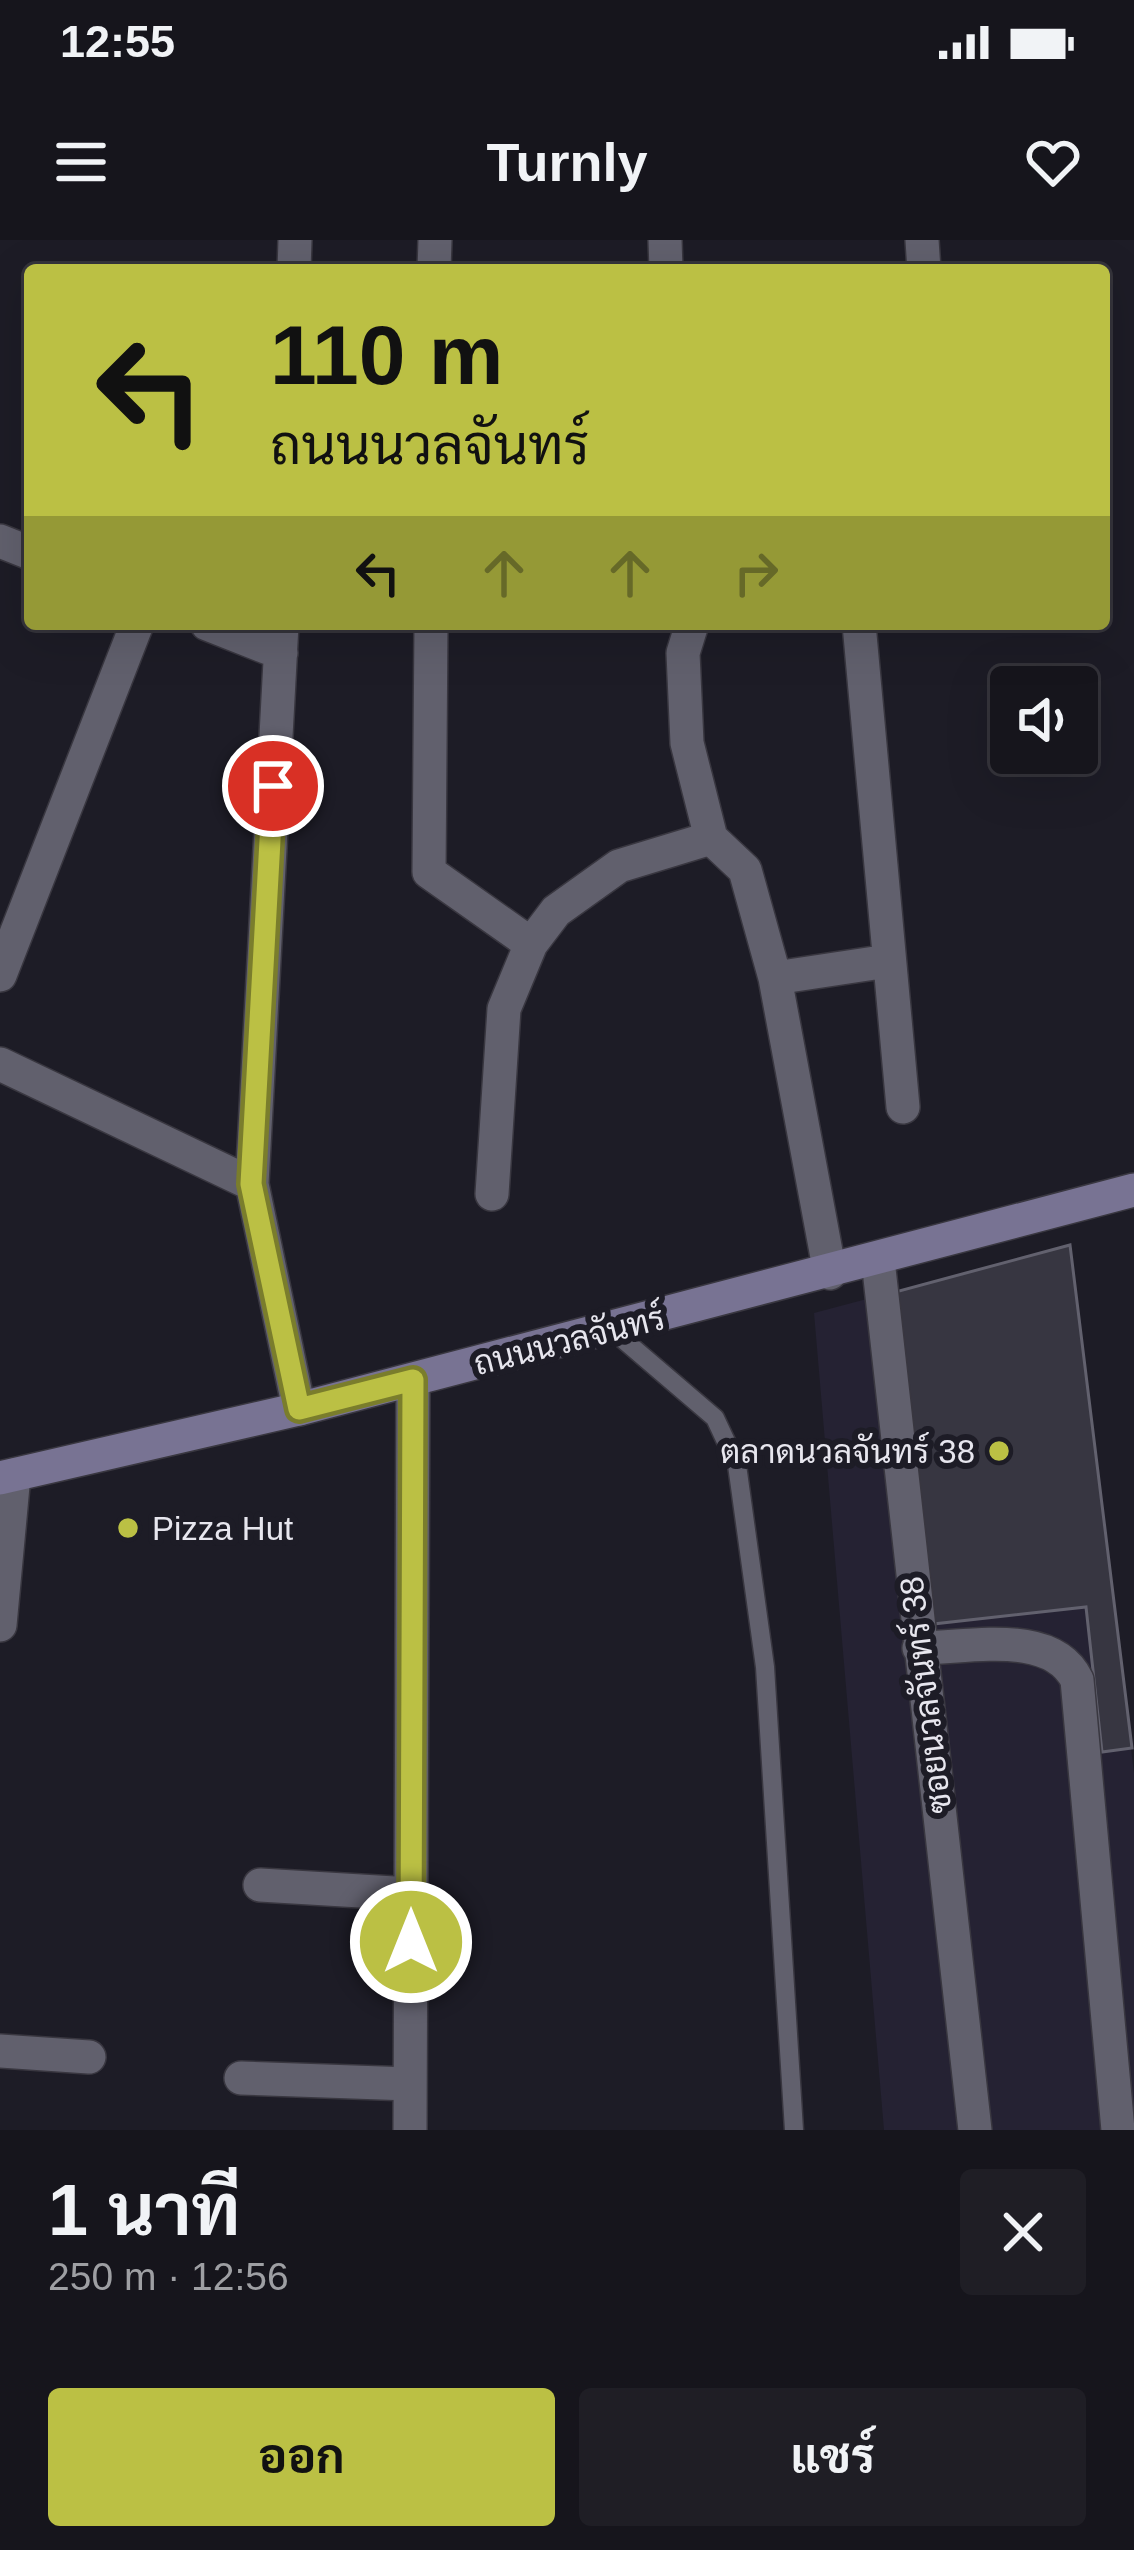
<!DOCTYPE html>
<html lang="th">
<head>
<meta charset="utf-8">
<style>
  body { margin:0; font-family:Helvetica,Sarabun,sans-serif; background:#1f1e25; color:#f1f3f6; height:100vh; display:flex; flex-direction:column; font-size:45px; white-space:nowrap }
  * { box-sizing:border-box; margin:0 }
  p { font-size:39px; color:#9e9fa3 }
  .icon { flex:none; width:66px; height:66px; fill:none; stroke:currentColor; stroke-width:2; stroke-linecap:round; stroke-linejoin:round }
  .map { position:relative; height:1890px; overflow:hidden }
  .drawer { display:flex; flex-direction:column; background:#16151c; flex:1 }
  .drawer>* { flex:none }
  .hud { position:absolute; left:24px; top:24px; width:1086px; height:366px; border-radius:12px; box-shadow:0 12px 48px #0002,0 0 0 3px #35343b; background:#bbc044; color:#111; overflow:hidden }
  .tools { position:absolute; left:990px; top:426px; display:grid; gap:24px }
  .tools a { display:grid; place-items:center; width:108px; height:108px; border-radius:12px; background:#16151c; box-shadow:0 12px 48px #0002,0 0 0 3px #35343b; font-size:60px }
  .pin { position:absolute; display:grid; place-items:center; width:102px; height:102px; color:#fff; margin:-51px; border:6px solid #fff; border-radius:50%; box-shadow:0 3px 12px #0007 }
  .me { position:absolute; width:132px; margin:-66px; rotate:0deg; stroke-linejoin:round; filter:drop-shadow(0 0 9px #0008) }
  .turn { display:flex; align-items:center; gap:42px; height:252px; padding:0 48px; font-size:54px }
  .turn .icon { width:156px; height:156px; stroke-width:2.5 }
  .turn b { display:block; font-size:84px; line-height:102px }
  .lanes { display:flex; align-items:center; height:114px; padding:0 48px; background:#0003; justify-content:center; gap:60px; direction:ltr }
  .lanes .off { opacity:.35 }
  .round { display:grid; place-items:center; flex:none; width:126px; height:126px; border-radius:12px; background:#1f1e25 }
  .overview { display:flex; align-items:center; justify-content:space-between; height:204px; padding:0 48px }
  h1 { font-size:72px; font-weight:700; line-height:90px }
  .action { display:flex; gap:24px; margin-top:auto; padding:24px 48px }
  .action a { flex:1; height:138px; border-radius:12px; background:#bbc044; color:#111; font-size:48px; font-weight:700; line-height:138px; text-align:center }
  .action a+a { background:#1f1e25; color:#f1f3f6 }
  .status { display:flex; justify-content:space-between; align-items:center; height:84px; padding:0 60px; background:#16151c; direction:ltr }
  .status svg { height:33px; fill:currentColor }
  header { display:flex; justify-content:space-between; align-items:center; height:156px; padding:0 48px; background:#16151c; font-size:54px; font-weight:700 }
  .map>svg:first-child { display:block }
  .built { fill:#252233 }
  .building { fill:#373641; stroke:#62616e; stroke-width:3 }
  .lines { fill:none; stroke-linecap:round; stroke-linejoin:round }
  .service-casing { stroke:#393740; stroke-width:21 }
  .minor-casing { stroke:#393740; stroke-width:36 }
  .secondary-casing { stroke:#393740; stroke-width:36 }
  .service { stroke:#61606d; stroke-width:18 }
  .minor { stroke:#61606d; stroke-width:33 }
  .secondary { stroke:#787393; stroke-width:33 }
  .route-casing { stroke:#7a7d2c; stroke-width:30 }
  .route { stroke:#bbc044; stroke-width:21 }
  .poi-dot { fill:#bbc044; stroke:#1d1c26; stroke-width:4.5 }
  .labels { text-anchor:middle; stroke-width:12; stroke-linejoin:round; paint-order:stroke }
  .street-label { font-size:33px; fill:#e7e6ee; stroke:#1d1c26 }
  .poi-label { font-size:33px; fill:#e7e6ee; stroke:#1d1c26; text-anchor:end }
</style>
</head>
<body>
<div class="status"><b>12:55</b><svg viewBox="0 0 49 12"><path d="M0 12V9h3v3zM5 12V6h3v6zM10 12V3h3v9zM15 12V0h3v12zM26 1h20v11H26zM47 4h2v5h-2z"/></svg></div>
<header><svg class="icon" aria-label="menu" viewBox="0 0 24 24"><path d="M4 6h16M4 12h16M4 18h16"/></svg>Turnly<svg class="icon" aria-label="heart" viewBox="0 0 24 24"><path d="M12 20l-8-8c-3-5 5-10 8-4 3-6 11-1 8 4z"/></svg></header>
<div class="map">
<svg width="1134" height="1890" viewBox="0 0 1134 1890">
  <rect width="100%" height="100%" fill="#1d1c26"/>
  <path class="built" d="M1070,1005L1134,1533V1890H884L814,1073Z"/>
  <path class="building" d="M1070,1005L1132,1508L1102,1512L1086,1367L924,1385L884,1055Z"/>
  <g class="lines">
    <defs>
      <path id="service" d="M611,1089L715,1178L737,1225L765,1427L794,1890"/>
      <path id="minor" d="M665,0L666,30
        M922,0L924,30
        M294,30L295,0
        M434,30L435,0
        M0,301L30,313
        M207,384L281,413
        M282,384L252,944L299,1169
        M431,384L429,632L531,704
        M692,384L683,413L687,503L711,598L745,630L775,738L830,1033
        M859,384L903,867
        M0,735L137,384
        M775,738L888,721
        M0,824L252,944
        M492,954L504,769L531,704L556,671L619,626L711,598
        M878,1020L975,1890
        M0,1385L14,1235
        M919,1408C968,1408 1052,1388 1077,1440L1118,1890
        M260,1645L411,1654
        M0,1811L89,1817
        M241,1838L410,1844
        M410,1890L413,1140"/>
      <path id="secondary" d="M0,1238L299,1169L1134,950"/>
    </defs>
    <use href="#service" class="service-casing"/>
    <use href="#minor" class="minor-casing"/>
    <use href="#secondary" class="secondary-casing"/>
    <use href="#service" class="service"/>
    <use href="#minor" class="minor"/>
    <use href="#secondary" class="secondary"/>
  </g>
  <g class="lines">
    <defs>
      <path id="route" d="M273,546L251,944L299,1169L413,1140L411,1702"/>
    </defs>
    <use href="#route" class="route-casing"/>
    <use href="#route" class="route"/>
  </g>
  <g class="poi-dot">
    <circle cx="999" cy="1211" r="12"/>
    <circle cx="128" cy="1288" r="12"/>
  </g>
  <g class="labels">
    <g class="street-label">
      <text transform="translate(569 1100) rotate(-14)" y="12">ถนนนวลจันทร์</text>
      <text transform="translate(925 1455) rotate(-97)" y="12">ซอยนวลจันทร์ 38</text>
    </g>
    <g class="poi-label">
      <text x="975" y="1223">ตลาดนวลจันทร์ 38</text>
      <text x="152" y="1300" text-anchor="start">Pizza Hut</text>
    </g>
  </g>
</svg>
<div class="tools">
<a><svg class="icon" aria-label="sound" viewBox="0 0 24 24"><path d="M4 9h4l5-4v14l-5-4H4zM17 9q2 3 0 6"/></svg></a>
</div>
<div class="pin" style="left:273px;top:546px;background:#d93025"><svg class="icon" aria-label="arrive" viewBox="0 0 24 24"><path d="M6 21V4h12l-3 4 3 4H6"/></svg></div>
<svg class="me" style="left:411px;top:1702px" viewBox="-20 -20 40 40"><circle r="17" fill="#bbc044" stroke="#fff" stroke-width="3"/><path d="M0-11L8 9 0 5-8 9z" fill="#fff"/></svg>
<div class="hud">
<div class="turn"><svg class="icon" aria-label="left" viewBox="0 0 24 24"><path d="M17 20v-9H6M10 6l-5 5 5 5"/></svg><div><b>110 m</b>ถนนนวลจันทร์</div></div>
<div class="lanes"><svg class="icon" aria-label="left" viewBox="0 0 24 24"><path d="M17 20v-9H6M10 6l-5 5 5 5"/></svg><svg class="icon off" aria-label="ahead" viewBox="0 0 24 24"><path d="M12 20V5M6 11l6-6 6 6"/></svg><svg class="icon off" aria-label="ahead" viewBox="0 0 24 24"><path d="M12 20V5M6 11l6-6 6 6"/></svg><svg class="icon off" aria-label="right" viewBox="0 0 24 24"><path d="M7 20v-9h11M14 6l5 5-5 5"/></svg></div>
</div>
</div>
<section class="drawer">
<div class="overview"><div><h1>1 นาที</h1><p>250 m · 12:56</p></div><a class="round"><svg class="icon" aria-label="close" viewBox="0 0 24 24"><path d="M6 6l12 12M18 6L6 18"/></svg></a></div>
<div class="action"><a>ออก</a><a>แชร์</a></div>
</section>
</body>
</html>
